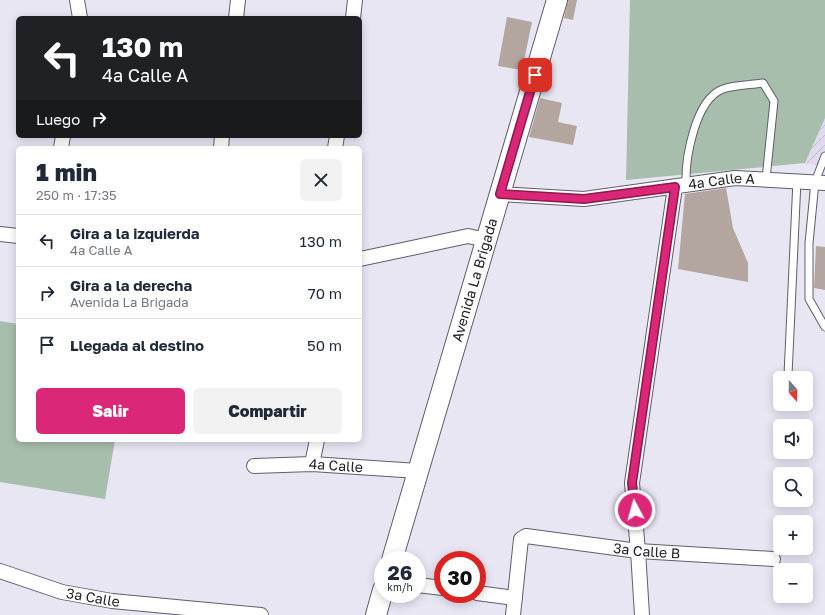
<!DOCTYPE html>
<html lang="es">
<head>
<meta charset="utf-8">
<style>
  body { margin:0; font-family:"Golos Text",sans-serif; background:#f2f2f3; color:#1f2937; height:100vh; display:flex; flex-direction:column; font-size:15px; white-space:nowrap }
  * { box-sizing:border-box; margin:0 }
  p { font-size:13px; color:#747a83 }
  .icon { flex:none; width:22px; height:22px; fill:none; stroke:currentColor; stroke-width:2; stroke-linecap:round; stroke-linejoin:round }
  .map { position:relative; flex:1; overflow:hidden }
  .details { position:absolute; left:16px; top:146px; width:346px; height:296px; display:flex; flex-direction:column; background:#fff; border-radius:6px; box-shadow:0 2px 10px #0003 }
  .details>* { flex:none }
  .guide { position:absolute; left:16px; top:16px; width:346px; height:122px; border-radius:6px; box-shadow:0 2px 10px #0003; background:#202124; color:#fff; overflow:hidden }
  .needle { width:26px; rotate:160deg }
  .tools { position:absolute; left:773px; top:371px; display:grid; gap:8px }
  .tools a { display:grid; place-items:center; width:40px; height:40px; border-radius:6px; background:#fff; box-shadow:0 2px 10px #0003; font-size:20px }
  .speed { position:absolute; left:374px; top:551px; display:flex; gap:8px; font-size:20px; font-weight:700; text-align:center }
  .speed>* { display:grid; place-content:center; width:52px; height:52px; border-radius:50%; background:#fff; box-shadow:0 2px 10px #0003; line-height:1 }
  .speed small { font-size:10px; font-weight:400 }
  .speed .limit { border:6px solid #d22; background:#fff; color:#111 }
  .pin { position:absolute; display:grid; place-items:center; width:34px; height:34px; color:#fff; margin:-17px; border-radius:8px; box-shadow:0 2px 6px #0006 }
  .me { position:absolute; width:44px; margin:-22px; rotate:354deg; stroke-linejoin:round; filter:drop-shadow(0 0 3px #0008) }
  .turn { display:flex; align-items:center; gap:14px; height:84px; padding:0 20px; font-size:18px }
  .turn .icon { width:52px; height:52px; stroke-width:2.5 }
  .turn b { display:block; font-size:28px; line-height:34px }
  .then { display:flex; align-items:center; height:38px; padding:0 20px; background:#0003; gap:8px; font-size:15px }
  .round { display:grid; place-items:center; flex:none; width:42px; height:42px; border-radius:6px; background:#f2f2f3 }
  .headline { display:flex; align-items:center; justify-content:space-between; height:68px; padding:0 20px }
  h1 { font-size:24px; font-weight:800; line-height:30px }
  .cta { display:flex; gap:8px; margin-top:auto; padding:8px 20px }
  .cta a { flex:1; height:46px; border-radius:6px; background:#db2777; color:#fff; font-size:16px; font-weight:800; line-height:46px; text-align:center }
  .cta a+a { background:#f2f2f3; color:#1f2937 }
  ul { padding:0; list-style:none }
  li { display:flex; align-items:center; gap:12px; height:52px; padding:0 20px; border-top:1px solid #e0e1e3 }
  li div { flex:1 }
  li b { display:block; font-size:15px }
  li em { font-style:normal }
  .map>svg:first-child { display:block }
  .industrial { fill:url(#industrial-furrows) }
  .green { fill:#a8beac }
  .building { fill:#b2a69e }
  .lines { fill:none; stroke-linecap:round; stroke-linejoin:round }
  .lane-casing { stroke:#615e6a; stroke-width:9 }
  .street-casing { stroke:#615e6a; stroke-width:16 }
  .secondary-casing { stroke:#615e6a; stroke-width:22 }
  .lane { stroke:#fff; stroke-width:7 }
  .street { stroke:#fff; stroke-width:14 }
  .secondary { stroke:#fff; stroke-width:20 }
  .route-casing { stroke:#8e194d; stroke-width:10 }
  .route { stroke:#db2777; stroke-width:7 }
  .labels { text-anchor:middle; stroke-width:4; stroke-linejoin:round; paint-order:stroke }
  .street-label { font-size:14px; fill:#232227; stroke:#fff }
</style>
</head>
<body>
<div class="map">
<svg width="825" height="615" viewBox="0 0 825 615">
  <defs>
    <pattern id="industrial-furrows" width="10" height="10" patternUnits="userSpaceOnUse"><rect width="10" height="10" fill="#dfdaef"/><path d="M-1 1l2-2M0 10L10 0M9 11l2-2" fill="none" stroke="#bfbbcd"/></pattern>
  </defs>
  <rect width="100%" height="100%" fill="#e9e6f4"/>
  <path class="industrial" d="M825,118V167L805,163Z"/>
  <path class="green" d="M630,0H825V118L805,163L626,180Z
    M0,321L18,324V440H115L105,499L0,482Z"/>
  <path class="building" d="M568,0H577L573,20L564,18Z
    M507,17L532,22L522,70L498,66Z
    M540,98L562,103L558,122L577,126L573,145L529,137Z
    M726,188L733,228L748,263V282L678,269L685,194Z
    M816,246L825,247V290L814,288Z"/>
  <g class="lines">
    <defs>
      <path id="lane" d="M825,156L815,182L809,243V299L825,327
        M686,185C685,159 695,99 723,89C735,85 750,85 763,83L774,101L766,179
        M788,375L797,180"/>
      <g id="street">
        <path d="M77,0L80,18"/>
        <path d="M236,18L238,0"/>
        <path d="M353,18L355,0"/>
        <path d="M61,148L63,136"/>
        <path d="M221,148L222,136"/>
        <path d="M335,148L337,136"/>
        <path id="s1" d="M500,194L584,199L735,178L825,183"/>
        <path d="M0,234L18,236"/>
        <path d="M360,259L468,236L486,240"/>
        <path d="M312,464L317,440"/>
        <path id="s2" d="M254,466L312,464L418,471"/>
        <path id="s3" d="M0,571L62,592L112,601L261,615"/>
        <path d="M417,585L443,588"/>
        <path d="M477,593L515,598"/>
        <path id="s4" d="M513,615L521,539L526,536L638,551L773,559"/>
        <path d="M642,615L638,551L632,483L675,187"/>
      </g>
      <g id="secondary">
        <path id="s5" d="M392,560L557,0"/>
        <path d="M376,615L383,590"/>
      </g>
    </defs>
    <use href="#lane" class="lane-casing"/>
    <use href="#street" class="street-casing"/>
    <use href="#secondary" class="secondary-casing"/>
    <use href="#lane" class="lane"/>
    <use href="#street" class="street"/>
    <use href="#secondary" class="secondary"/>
  </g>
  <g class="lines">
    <defs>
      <path id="route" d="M535,75L500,194L584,199L675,187L632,483L635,510"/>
    </defs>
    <use href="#route" class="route-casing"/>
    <use href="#route" class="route"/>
  </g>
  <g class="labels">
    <g class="street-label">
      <text dy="5" stroke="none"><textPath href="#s1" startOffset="223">4a Calle A</textPath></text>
      <text dy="5" stroke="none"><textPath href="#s5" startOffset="292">Avenida La Brigada</textPath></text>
      <text dy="5" stroke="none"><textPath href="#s2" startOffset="82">4a Calle</textPath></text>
      <text dy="5" stroke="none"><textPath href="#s4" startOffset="204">3a Calle B</textPath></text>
      <text dy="5" stroke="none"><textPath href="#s3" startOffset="97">3a Calle</textPath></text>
    </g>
  </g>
</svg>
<div class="tools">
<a><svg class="needle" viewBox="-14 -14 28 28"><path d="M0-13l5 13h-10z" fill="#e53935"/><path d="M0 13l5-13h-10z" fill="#747a83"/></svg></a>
<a><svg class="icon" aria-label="sound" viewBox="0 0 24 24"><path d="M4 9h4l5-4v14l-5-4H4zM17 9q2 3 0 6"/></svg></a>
<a><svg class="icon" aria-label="search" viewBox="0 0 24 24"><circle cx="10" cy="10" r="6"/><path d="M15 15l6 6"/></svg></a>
<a>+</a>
<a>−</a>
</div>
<div class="speed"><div>26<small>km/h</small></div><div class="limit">30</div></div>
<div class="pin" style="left:535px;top:75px;background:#d93025"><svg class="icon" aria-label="arrive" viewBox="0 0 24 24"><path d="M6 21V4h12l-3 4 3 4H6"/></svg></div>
<svg class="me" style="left:635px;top:510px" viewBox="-20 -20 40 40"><circle r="17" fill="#db2777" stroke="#fff" stroke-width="3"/><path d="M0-11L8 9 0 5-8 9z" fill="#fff"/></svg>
<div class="guide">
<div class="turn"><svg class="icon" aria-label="left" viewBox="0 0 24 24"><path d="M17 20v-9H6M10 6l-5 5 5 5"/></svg><div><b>130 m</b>4a Calle A</div></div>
<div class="then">Luego<svg class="icon" aria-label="right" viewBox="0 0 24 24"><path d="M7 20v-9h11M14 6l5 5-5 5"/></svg></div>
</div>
<section class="details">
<div class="headline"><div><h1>1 min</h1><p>250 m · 17:35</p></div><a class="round"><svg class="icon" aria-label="close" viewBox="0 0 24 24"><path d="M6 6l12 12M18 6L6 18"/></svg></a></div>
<ul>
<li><svg class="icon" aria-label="left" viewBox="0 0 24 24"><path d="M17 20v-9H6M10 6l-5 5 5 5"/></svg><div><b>Gira a la izquierda</b><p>4a Calle A</p></div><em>130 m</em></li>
<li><svg class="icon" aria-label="right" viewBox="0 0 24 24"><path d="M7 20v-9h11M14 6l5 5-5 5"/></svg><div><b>Gira a la derecha</b><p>Avenida La Brigada</p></div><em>70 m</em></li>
<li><svg class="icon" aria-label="arrive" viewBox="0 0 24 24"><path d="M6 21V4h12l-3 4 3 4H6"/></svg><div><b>Llegada al destino</b></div><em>50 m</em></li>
</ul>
<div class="cta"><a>Salir</a><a>Compartir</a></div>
</section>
</div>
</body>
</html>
